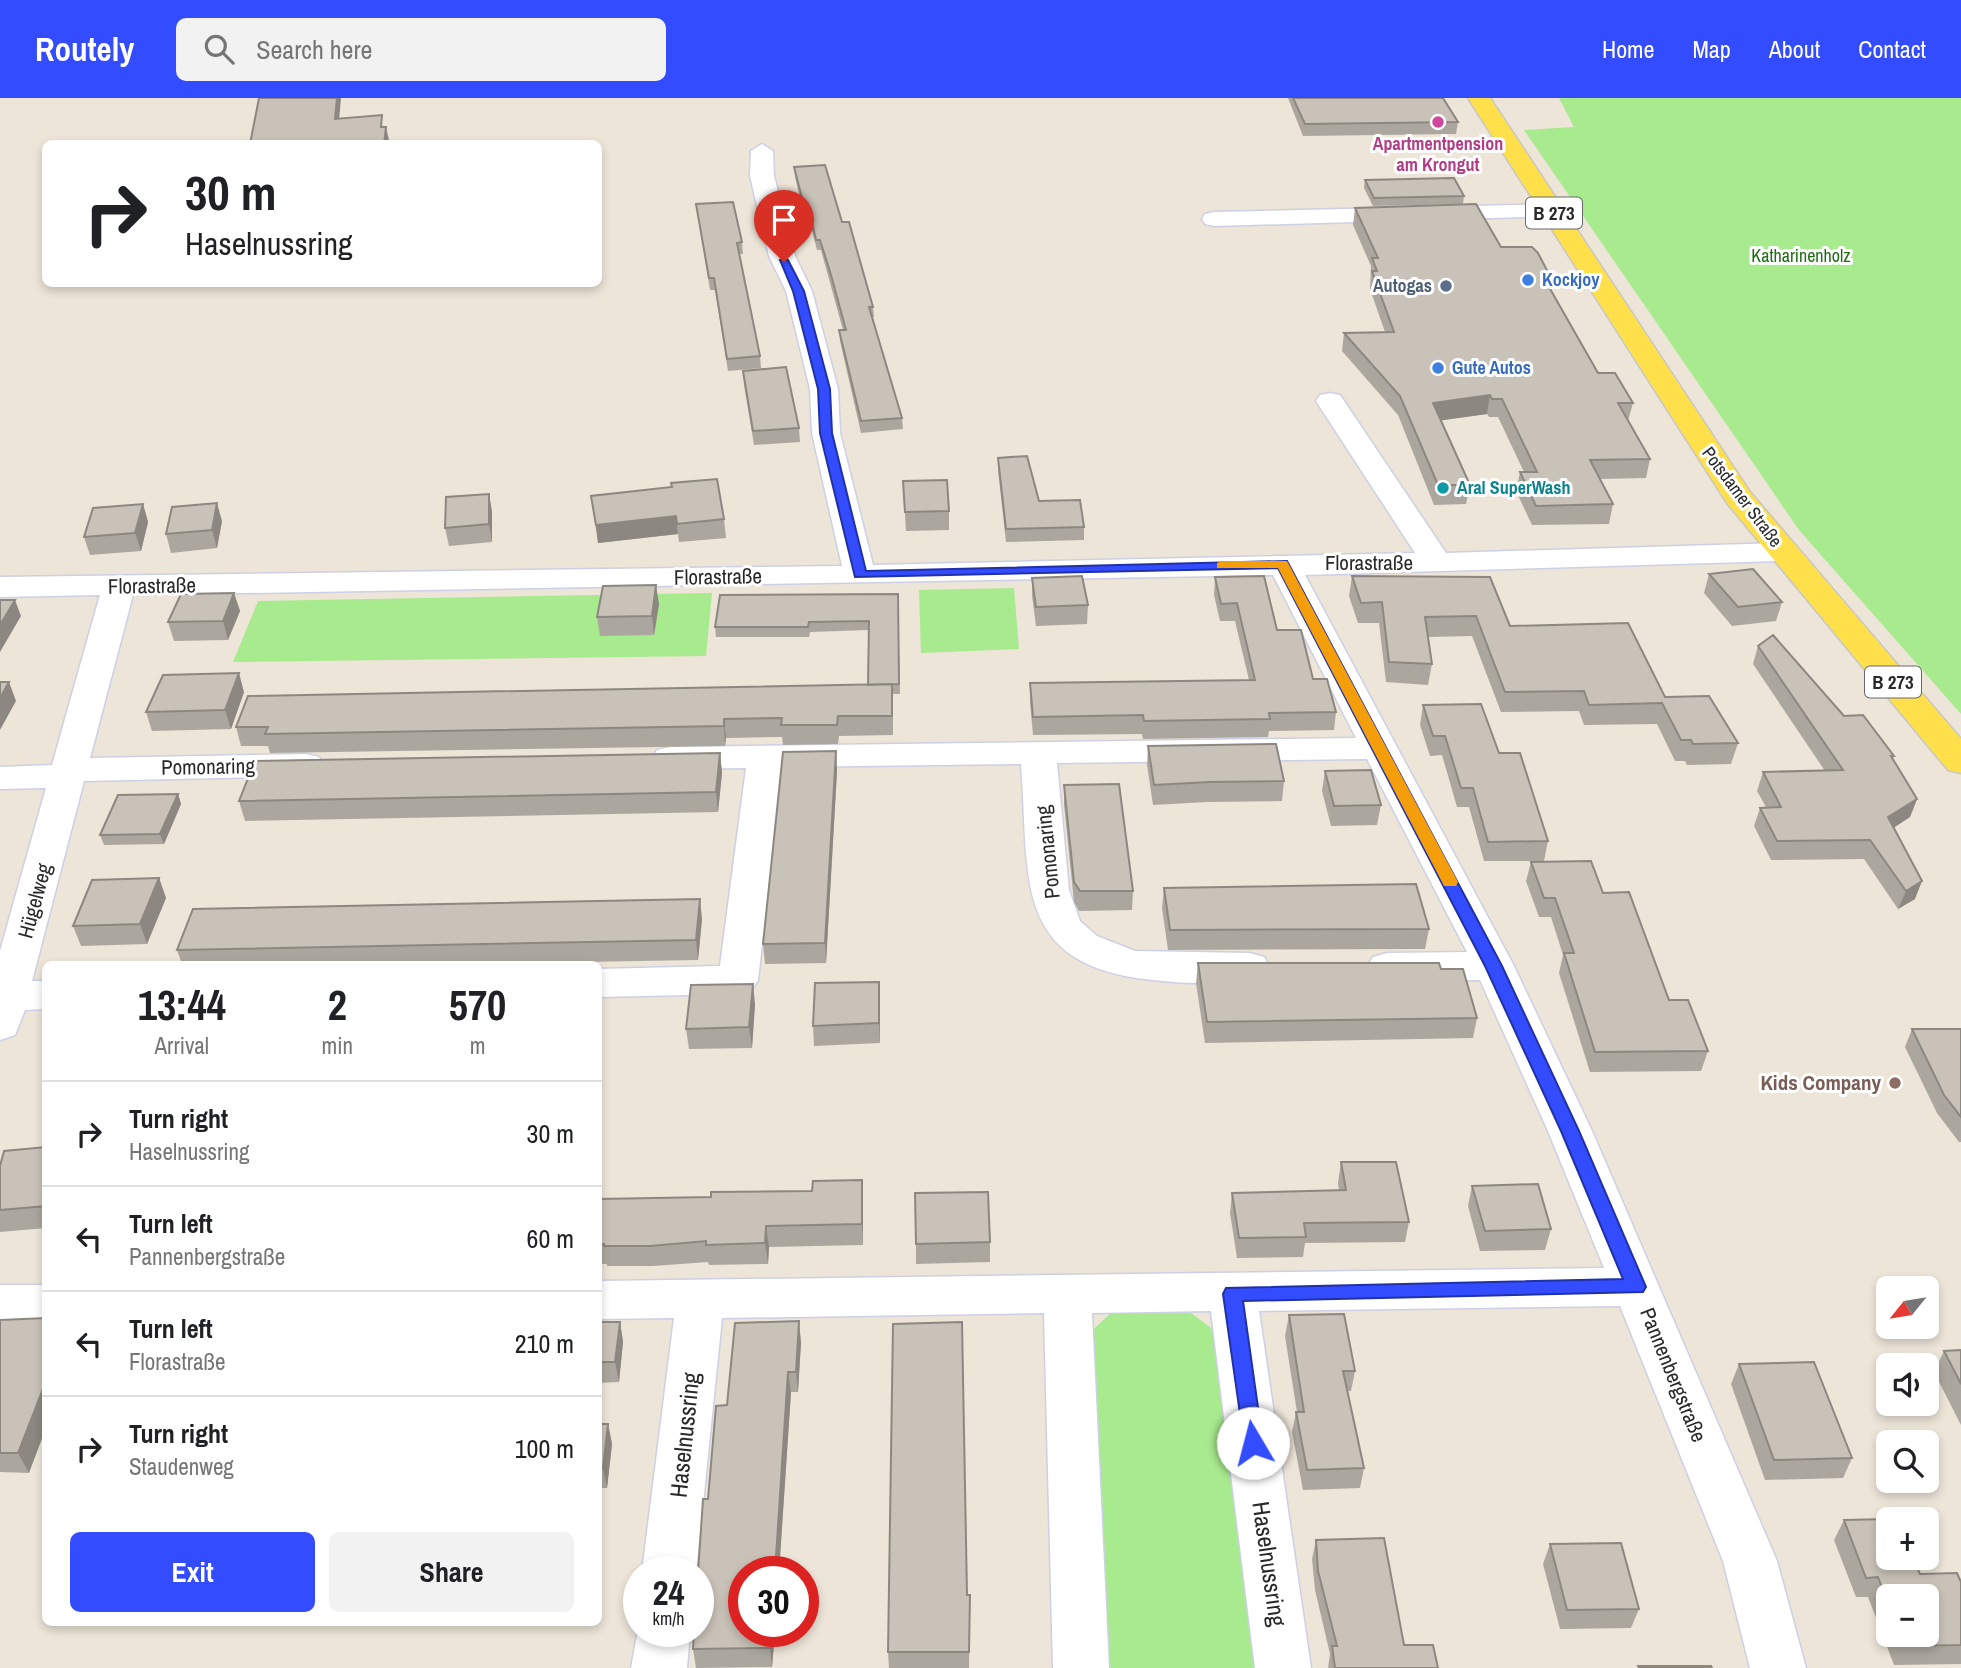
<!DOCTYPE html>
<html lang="en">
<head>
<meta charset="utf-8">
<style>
  body { margin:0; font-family:"Archivo Narrow",sans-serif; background:#f2f2f2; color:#202124; height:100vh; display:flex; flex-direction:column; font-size:26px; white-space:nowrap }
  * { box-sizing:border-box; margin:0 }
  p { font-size:23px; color:#757577 }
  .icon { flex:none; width:38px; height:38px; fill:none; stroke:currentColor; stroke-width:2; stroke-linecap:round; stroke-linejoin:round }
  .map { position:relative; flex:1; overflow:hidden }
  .side { position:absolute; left:42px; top:863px; width:560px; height:665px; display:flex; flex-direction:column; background:#fff; border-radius:10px; box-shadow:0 4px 10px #0003 }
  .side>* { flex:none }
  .guide { position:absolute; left:42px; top:42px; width:560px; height:147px; border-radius:10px; box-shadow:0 4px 10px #0003; background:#fff; color:#202124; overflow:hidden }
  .needle { width:46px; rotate:240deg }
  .fabs { position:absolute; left:1876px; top:1178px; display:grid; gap:14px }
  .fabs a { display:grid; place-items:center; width:63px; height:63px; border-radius:10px; background:#fff; box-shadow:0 4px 10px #0003; font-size:35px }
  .speed { position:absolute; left:623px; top:1458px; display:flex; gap:14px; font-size:35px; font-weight:700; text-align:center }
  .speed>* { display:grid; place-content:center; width:91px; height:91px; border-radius:50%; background:#fff; box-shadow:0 4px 10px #0003; line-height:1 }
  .speed small { font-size:18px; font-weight:400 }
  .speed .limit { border:10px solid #d22; background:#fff; color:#111 }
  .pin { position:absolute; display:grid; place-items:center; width:60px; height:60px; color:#fff; margin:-72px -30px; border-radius:50% 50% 50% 0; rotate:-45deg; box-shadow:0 0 7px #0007 }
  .pin .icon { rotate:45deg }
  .me { position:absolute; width:77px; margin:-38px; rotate:352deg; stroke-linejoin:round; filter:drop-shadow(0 0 5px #0008) }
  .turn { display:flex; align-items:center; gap:24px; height:147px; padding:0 28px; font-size:32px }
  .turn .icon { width:91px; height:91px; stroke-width:2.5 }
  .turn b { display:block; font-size:49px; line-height:60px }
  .eta { display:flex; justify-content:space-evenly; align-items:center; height:119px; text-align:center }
  .eta b { font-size:42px; font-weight:700; line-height:49px }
  .button { display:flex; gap:14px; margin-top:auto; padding:14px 28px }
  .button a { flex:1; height:80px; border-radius:10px; background:#334cff; color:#fff; font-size:28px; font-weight:700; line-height:80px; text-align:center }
  .button a+a { background:#f2f2f2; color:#202124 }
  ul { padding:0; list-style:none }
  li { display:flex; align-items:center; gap:21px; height:105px; padding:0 28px; border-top:2px solid #e0e0e0 }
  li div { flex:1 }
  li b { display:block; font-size:26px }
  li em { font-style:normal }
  header { display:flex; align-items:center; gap:42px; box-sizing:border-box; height:98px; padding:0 35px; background:#334cff; color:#fff }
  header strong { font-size:33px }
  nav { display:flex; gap:38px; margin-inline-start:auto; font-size:24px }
  .search { width:490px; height:63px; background:#f2f2f2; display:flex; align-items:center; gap:18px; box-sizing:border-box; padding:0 24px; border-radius:10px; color:#757577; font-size:26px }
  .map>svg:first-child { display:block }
  .green { fill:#a8ea8e }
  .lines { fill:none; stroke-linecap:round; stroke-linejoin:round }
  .minor-casing { stroke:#cdd0e4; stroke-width:3 }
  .primary-casing { stroke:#c7c7c7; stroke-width:3 }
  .minor { fill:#fff; fill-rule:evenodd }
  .primary { fill:#ffe04b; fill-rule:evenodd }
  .wall { fill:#aca79e; fill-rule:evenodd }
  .shaded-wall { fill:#8c8881 }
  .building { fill:#c8c2b8; stroke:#8c8881; stroke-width:2 }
  .route { fill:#334cff; stroke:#2131a6; stroke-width:2 }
  .slow { fill:#f59e0b }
  .hotel-dot { fill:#d1479c; stroke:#fff; stroke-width:2.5 }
  .shop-dot { fill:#3f7fe0; stroke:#fff; stroke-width:2.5 }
  .service-dot { fill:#5c6f8a; stroke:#fff; stroke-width:2.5 }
  .culture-dot { fill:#0f9aa8; stroke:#fff; stroke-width:2.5 }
  .education-dot { fill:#8d6e63; stroke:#fff; stroke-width:2.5 }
  .labels { text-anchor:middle; stroke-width:6; stroke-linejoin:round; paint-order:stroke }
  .far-hotel-label { font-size:18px; font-weight:bold; fill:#b23c85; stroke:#fff }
  .far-park-label { font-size:18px; fill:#1f6c12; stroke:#fff }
  .far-shop-label { font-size:18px; font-weight:bold; fill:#366cbe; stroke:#fff; text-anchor:start }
  .far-service-label { font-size:18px; font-weight:bold; fill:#4e5e75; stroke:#fff; text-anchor:end }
  .far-culture-label { font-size:18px; font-weight:bold; fill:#0d838f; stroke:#fff; text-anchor:start }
  .far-street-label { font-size:18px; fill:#292929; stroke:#fff }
  .shield { fill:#fff; stroke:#696969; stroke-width:2 }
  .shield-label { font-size:19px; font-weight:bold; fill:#292929 }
  .street-label { font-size:21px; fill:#292929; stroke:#fff }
  .education-label { font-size:21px; font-weight:bold; fill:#785e54; stroke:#fff; text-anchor:end }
  .near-street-label { font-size:24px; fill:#292929; stroke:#fff }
</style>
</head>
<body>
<header>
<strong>Routely</strong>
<div class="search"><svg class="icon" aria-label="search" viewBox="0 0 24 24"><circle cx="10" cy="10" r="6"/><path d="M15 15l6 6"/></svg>Search here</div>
<nav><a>Home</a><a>Map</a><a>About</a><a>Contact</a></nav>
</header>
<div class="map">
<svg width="1961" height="1570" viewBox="0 0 1961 1570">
  <rect width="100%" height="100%" fill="#ede5d8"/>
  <path class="green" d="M1559,0H1961V616L1799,432L1524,32L1574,29Z
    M1014,490L1019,551L921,555L919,492Z
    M712,495L706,558L233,564L258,503Z
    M1114,1212L1188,1213L1222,1238L1264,1570H1103L1083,1241Z"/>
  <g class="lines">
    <defs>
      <path id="minor" d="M762,46L773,53L774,78L795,158L812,193L838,291L840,335L873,467L1415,455L1316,303L1320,297L1330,295L1340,297L1446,455L1782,445L1793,447L1798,454L1793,461L1782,463L1305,477L1514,868L1592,1033L1777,1463L1806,1570H1750L1723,1463L1620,1208L1259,1213L1311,1570H1255L1211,1213L1092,1215L1109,1570H1053L1044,1215L722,1220L696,1474H642L674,1220L598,1221V1183L1604,1170L1548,1033L1480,882L1387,883L1373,879L1367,869L1373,859L1387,855L1467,854L1367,661L1057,665L1069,792L1080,823L1097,838L1135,853L1250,855L1264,859L1270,869L1264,879C1231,888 1188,886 1153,882C1010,868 1030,779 1021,666L782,669L758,882L752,892L738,896L598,899V871L720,868L746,670L670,671L657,668L652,660L657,652L670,649L1356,640L1273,477L133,497L90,660L306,656L319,659L324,667L319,675L306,678L84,683L32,883H46V911L25,912L15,937L0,942V853L46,690L0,691V669L52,667L100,497L0,499V479L842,468L812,335L810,291L786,193L769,158L750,78L751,53Z
        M1553,106L1562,108L1565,113L1562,118L1214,128L1205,126L1202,121L1205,116L1214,114Z
        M0,1187H46V1225H0Z
        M639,1526V1533H690L687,1570H631Z"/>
      <path id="primary" d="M1468,0H1490L1750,394L1961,641V675L1948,672L1727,405Z"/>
    </defs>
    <use href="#minor" class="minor-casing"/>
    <use href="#primary" class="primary-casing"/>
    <use href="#minor" class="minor"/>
    <use href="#primary" class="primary"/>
  </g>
  <path class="wall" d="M1288,0H1443L1458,24L1456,36L1303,38Z
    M794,69L842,124L873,209L874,219L872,220L902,320L903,331L861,335L840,243L839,232H843L821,152H817L809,121L805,122L795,79Z
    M1365,82L1464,98L1463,106L1373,108L1364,90Z
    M696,106L742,144L743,156H739L760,258L761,270L728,273L715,192H710Z
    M1355,110L1501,149L1552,182L1550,191L1598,275L1633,305L1628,323L1650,361L1646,380L1600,381L1613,406L1609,426L1532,427L1516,393L1520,374H1524L1498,319H1489L1487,316L1441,322L1470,387L1466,406L1434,407L1398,317L1342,253L1344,235L1385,234L1370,191L1371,168L1353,127Z
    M743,273L799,330L800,344L754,347L744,287Z
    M998,360L1039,403L1084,429V442L1006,444L998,372Z
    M903,383L949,413V432L906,433Z
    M489,396L492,414V444L449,448L445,430Z
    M591,398L724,421L726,440L679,444L678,436L598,445Z
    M143,406L148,424L141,453L90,457L84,439Z
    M222,423L217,450L171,455L166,436Z
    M1709,476L1782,504L1776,523L1732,528L1704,495Z
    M1352,478L1510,528L1665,599L1738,645L1731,666L1687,667L1685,663H1675L1657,626L1584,627L1579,613L1501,614L1472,538L1428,539L1432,566L1428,587L1386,584L1379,525H1358L1349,498Z
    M1215,479L1277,532L1313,581L1336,614L1334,632L1269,633L1268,639L1143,641L1142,636L1033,637L1030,604V585L1249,582L1235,523H1220L1214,497Z
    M1032,480L1088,507L1087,526L1036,528L1032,498Z
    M234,495L240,513L228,542L174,543L168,524Z
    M898,496L900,596H893V637L839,638L838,646L783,647L782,639L726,640L725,648L270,655L268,648H241L236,629L868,587L869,532L810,534L809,539H716L715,529Z
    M659,506L654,537L600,538L597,519Z
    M1758,548L1894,658L1893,661L1917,701L1910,719L1893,730L1915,801L1898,811L1864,761L1771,762L1754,728L1760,710L1766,709L1757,693L1763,674L1825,673L1753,566Z
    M244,594L231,631L152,633L146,614Z
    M1423,607L1499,655L1548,743L1544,763H1484L1469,709H1457L1442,657L1430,658L1420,627Z
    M1148,648L1284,683L1282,703L1207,704L1153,707L1147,667Z
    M836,653L837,673L826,865L765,866L763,846Z
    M720,655L722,675L718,714L245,723L239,703Z
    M1325,673L1381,707L1377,727L1331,728L1322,693Z
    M1064,687L1133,793L1132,812L1079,813L1074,804L1064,707Z
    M178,696L181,706L164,746L104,747L100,737Z
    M1531,764L1603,795L1669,902L1708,953L1701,973L1590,974L1559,875L1563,857L1551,819H1539L1526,783Z
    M159,780L166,800L147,846L81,848L73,828Z
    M1164,790L1429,831L1425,851L1168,852L1162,810Z
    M702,821L698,862L471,866H182L177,852Z
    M1198,865L1441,871L1477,920L1473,940L1205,945L1196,885Z
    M880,904V945L814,948L813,928Z
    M755,906L752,950L689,951L686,931Z
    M1912,931H1961V1044H1959L1937,1015L1905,949Z
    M46,1049V1130L0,1134V1068Z
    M1341,1064L1409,1124L1405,1144L1305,1145L1303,1159L1237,1160L1230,1115L1232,1095L1339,1092L1338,1085Z
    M1472,1088L1551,1131L1545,1152L1480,1153L1468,1108Z
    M598,1101L863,1102V1147L769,1149L768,1166L709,1167L708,1164L653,1168H607V1166H598Z
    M990,1144V1164L916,1166V1146Z
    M1289,1217L1355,1273L1351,1293H1347L1364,1370L1360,1390L1303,1392L1292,1334L1296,1314H1297L1285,1238Z
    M0,1222L29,1375L0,1374Z
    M598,1224H620L623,1244L619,1284L598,1285Z
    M801,1244L798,1294H791L779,1474H744L775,1533L772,1569L696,1570L693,1551L708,1401L727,1307Z
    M1961,1252V1327L1934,1274L1944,1253Z
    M1739,1266L1852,1360L1843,1380L1765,1382L1731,1286Z
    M598,1326H608L612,1346L607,1390H598Z
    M1844,1422L1920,1476L1961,1484V1566L1894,1567L1868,1499H1856L1834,1442ZM1888,1498L1927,1536H1888Z
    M1316,1442L1404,1547L1438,1570H1328L1330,1556L1315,1492L1312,1461Z
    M1550,1446L1639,1511L1631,1530L1560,1531L1543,1466Z
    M970,1497L969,1570H889L888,1554Z
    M507,1524H583V1526L508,1528Z"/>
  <path class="shaded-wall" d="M337,0H341L338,34L335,21Z
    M386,29L389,42L388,46H384Z
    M1490,297L1487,316L1430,324L1433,305Z
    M489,396L492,414V444L489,426Z
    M217,405L222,423L217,450L212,432Z
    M143,406L148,424L141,453L135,435Z
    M676,418L678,436L598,445L596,427Z
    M656,487L659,506L654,537L652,518Z
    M234,495L240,513L228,542L223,523Z
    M15,502L21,518L0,554V527Z
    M239,575L244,594L231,631L225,612Z
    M9,584L16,603L0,632V600Z
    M724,621L726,640L725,648L724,628Z
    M836,653L837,673L826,865L825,845Z
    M720,655L722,675L718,714L716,694Z
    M178,696L181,706L164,746L160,736Z
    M1917,701L1910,719L1881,738L1888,719Z
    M159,780L166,800L147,846L140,826Z
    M1922,783L1915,801L1898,811L1906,793Z
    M700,801L702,821L698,862L696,842Z
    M879,884L880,904V945L879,925Z
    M753,886L755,906L752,950L749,929Z
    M862,1082L863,1102V1147L862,1126Z
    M766,1128L769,1149L768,1166L765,1145Z
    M799,1223L801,1244L798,1294L796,1274Z
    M620,1224L623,1244L619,1284L615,1264Z
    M788,1274L791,1294L779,1474H775Z
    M46,1283V1330L29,1375L18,1355Z
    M608,1326L612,1346L607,1390L603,1370Z
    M771,1533H775L772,1569L770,1550Z"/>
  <path class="building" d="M259,0H337L335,21L382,17L381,29H386L384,46H250Z
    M1293,0H1443L1458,24L1305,26Z
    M825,67L842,124H849L873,209H869L902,320L861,323L839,232H846L831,177L820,142H816L809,111H805L794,69Z
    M1454,80L1464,98L1374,100L1365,82Z
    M733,104L742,144L737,145L760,258L727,261L714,180H709L696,106Z
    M1476,106L1501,149H1532L1538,155L1552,182H1545L1598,275H1615L1633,305H1618L1650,361L1590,362L1613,406L1536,408L1520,374H1537L1502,301H1492L1490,297L1433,305L1470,387H1438L1400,298L1344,235L1394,234L1372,173H1377L1372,160H1378L1355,110Z
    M786,269L799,330L753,333L743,273Z
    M1027,358L1039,403L1080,402L1084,429L1006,431L998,360Z
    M717,381L724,421L677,426L676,418L596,427L591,398L672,389L671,385Z
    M947,382L949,413L905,414L903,383Z
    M489,396V426L445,430L446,399Z
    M217,405L212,432L166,436L172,409Z
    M143,406L135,435L84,439L93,410Z
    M1753,471L1782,504L1738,509L1709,476Z
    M1082,478L1088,507L1036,509L1032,480Z
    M1264,478L1277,532H1301L1313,581H1327L1336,614L1269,615L1270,621L1144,623L1143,617L1033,619L1030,585L1255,582L1237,505L1221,506L1215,479Z
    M1352,478L1490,479L1510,528L1628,525L1665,599L1709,598L1738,645L1693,646L1691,642H1681L1662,605L1589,607L1584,593L1505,594L1476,518L1425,519L1432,566L1389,564L1382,504L1361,505Z
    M656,487L652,518L597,519L603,488Z
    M234,495L223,523L168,524L181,496Z
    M898,496L899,586L868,587L869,523L809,524L808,529H715L720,497Z
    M0,502H15L0,527Z
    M1773,537L1844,618L1863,617L1894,658H1891L1917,701L1888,719L1922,783L1906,793L1870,742L1777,743L1760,710L1781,709L1763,674L1843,672L1758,548Z
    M239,575L225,612L146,614L163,577Z
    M0,584H9L0,600Z
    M892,586V618H838L837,627H781L782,620L724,621V628L265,636L268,629H236L248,598Z
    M1481,606L1499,655H1520L1548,743L1488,744L1473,690H1461L1445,638H1433L1423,607Z
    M1276,646L1284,683L1209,684L1154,687L1148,648Z
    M836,653L825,845L763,846L783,654Z
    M720,655L716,694L239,703L255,663Z
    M1371,672L1381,707L1334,708L1325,673Z
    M1119,686L1133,793H1080L1074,784L1064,687Z
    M178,696L160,736L100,737L118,697Z
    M1591,763L1603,795L1629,794L1669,902H1688L1708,953L1595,954L1564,855H1574L1555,800H1544L1531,764Z
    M159,780L140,826L73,828L92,782Z
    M1416,786L1429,831L1170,832L1164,790Z
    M700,801L696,842L177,852L193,811Z
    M1198,865H1439L1441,871H1463L1477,920L1207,924Z
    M879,884V925L813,928L815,885Z
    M753,886L749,929L686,931L691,887Z
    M1912,931H1961V1019L1944,997Z
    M46,1049V1108L0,1112V1068L4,1053Z
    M1341,1064H1396L1409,1124L1304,1125L1306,1139L1239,1140L1232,1095L1346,1092Z
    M862,1082V1126L766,1128L765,1145L706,1147V1143L650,1148H604V1146H598V1101L711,1099V1094L812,1093L813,1083Z
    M1538,1086L1551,1131L1485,1133L1472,1088Z
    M988,1094L990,1144L916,1146L915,1095Z
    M1344,1216L1355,1273H1343L1364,1370L1307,1372L1296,1314H1304L1289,1217Z
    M46,1220V1283L18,1355H0V1222Z
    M799,1223L796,1274H788L775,1474H744V1533H771L770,1550L693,1551L694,1533H698V1475L703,1401H708L716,1308L727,1307L735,1225Z
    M598,1224H620L615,1264H598Z
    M962,1224L967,1497H970L969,1554H888L893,1226Z
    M1961,1252V1286L1944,1253Z
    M1814,1264L1852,1360L1774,1362L1739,1266Z
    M598,1326H608L603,1370H598Z
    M1888,1421V1460H1913L1920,1476L1957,1475L1961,1484V1547L1905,1548L1901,1536H1927V1498H1888V1505L1878,1479L1866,1480L1844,1422Z
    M1384,1440L1404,1547H1433L1438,1570H1335L1332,1548H1337L1318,1473L1316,1442Z
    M1621,1445L1639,1511L1567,1512L1550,1446Z
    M1638,1568H1711L1712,1570H1639Z"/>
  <path class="route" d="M780,162H788L804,193L830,291L832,335L866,473L1287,463L1502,868L1579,1033L1646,1189L1643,1194L1243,1203L1263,1345L1260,1351L1253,1354L1245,1351L1223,1196L1226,1190L1623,1181L1561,1033L1485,868L1278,470L855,479L820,335L818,291L793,193Z"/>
  <path class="slow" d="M1221,463H1287L1458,784L1456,788H1444L1442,784L1278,470H1217V465Z"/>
  <circle class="hotel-dot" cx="1438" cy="24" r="7"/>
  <g class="shop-dot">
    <circle cx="1528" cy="182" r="7"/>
    <circle cx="1438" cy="270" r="7"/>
  </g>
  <circle class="service-dot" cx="1446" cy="188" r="7"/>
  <circle class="culture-dot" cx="1443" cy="390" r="7"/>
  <circle class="education-dot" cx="1895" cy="985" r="7"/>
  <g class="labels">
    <g class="far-hotel-label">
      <text x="1438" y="52">Apartmentpension<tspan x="1438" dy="21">am Krongut</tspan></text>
    </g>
    <g class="far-park-label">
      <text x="1801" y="164">Katharinenholz</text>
    </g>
    <g class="far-shop-label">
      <text x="1542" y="188">Kockjoy</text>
      <text x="1452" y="276">Gute Autos</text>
    </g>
    <g class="far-service-label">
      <text x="1432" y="194">Autogas</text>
    </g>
    <g class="far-culture-label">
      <text x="1457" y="396">Aral SuperWash</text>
    </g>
    <g class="far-street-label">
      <text transform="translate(1742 399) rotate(53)" y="6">Potsdamer Straße</text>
    </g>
    <g class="shield">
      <rect x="1526" y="99.5" width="56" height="31" rx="5"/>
      <rect x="1865" y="568.5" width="56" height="31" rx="5"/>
    </g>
    <g class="shield-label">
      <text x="1554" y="122">B 273</text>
      <text x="1893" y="591">B 273</text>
    </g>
    <g class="street-label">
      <text x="1369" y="472">Florastraße</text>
      <text transform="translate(718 479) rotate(-1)" y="7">Florastraße</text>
      <text transform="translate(152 488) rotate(-1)" y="7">Florastraße</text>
      <text transform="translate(208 669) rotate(-1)" y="7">Pomonaring</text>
      <text transform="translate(1048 754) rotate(-96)" y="7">Pomonaring</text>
      <text transform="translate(35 803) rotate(-75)" y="7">Hügelweg</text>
      <text transform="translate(1673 1277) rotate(68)" y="7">Pannenbergstraße</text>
    </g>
    <g class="education-label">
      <text x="1881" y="992">Kids Company</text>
    </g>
    <g class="near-street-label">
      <text transform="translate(685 1337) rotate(-84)" y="8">Haselnussring</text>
      <text transform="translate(1269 1466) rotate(82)" y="8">Haselnussring</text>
    </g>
  </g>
</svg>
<div class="fabs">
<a><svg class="needle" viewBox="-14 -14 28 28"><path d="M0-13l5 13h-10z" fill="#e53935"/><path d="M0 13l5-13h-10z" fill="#757577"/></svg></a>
<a><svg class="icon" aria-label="sound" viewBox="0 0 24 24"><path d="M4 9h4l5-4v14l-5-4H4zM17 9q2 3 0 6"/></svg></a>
<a><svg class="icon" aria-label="search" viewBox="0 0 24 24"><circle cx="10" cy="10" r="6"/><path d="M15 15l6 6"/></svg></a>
<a>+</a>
<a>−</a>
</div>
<div class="speed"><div>24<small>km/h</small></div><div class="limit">30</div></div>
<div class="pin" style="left:784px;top:164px;background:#d93025"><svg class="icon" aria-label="arrive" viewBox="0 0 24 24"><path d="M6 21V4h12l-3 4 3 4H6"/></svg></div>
<svg class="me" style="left:1253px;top:1345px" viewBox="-20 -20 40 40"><circle r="19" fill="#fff"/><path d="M0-13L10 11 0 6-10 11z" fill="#334cff"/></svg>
<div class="guide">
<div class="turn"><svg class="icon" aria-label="right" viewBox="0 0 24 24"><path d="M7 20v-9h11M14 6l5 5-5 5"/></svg><div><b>30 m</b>Haselnussring</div></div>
</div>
<section class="side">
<div class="eta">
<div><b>13:44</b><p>Arrival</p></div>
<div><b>2</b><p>min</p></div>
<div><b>570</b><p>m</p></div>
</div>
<ul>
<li><svg class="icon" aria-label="right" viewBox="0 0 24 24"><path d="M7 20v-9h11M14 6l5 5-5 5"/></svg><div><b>Turn right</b><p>Haselnussring</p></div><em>30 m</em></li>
<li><svg class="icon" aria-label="left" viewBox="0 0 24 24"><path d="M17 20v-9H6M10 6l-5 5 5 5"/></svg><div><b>Turn left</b><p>Pannenbergstraße</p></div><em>60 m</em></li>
<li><svg class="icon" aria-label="left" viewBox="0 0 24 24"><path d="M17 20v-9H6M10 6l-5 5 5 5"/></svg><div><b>Turn left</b><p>Florastraße</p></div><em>210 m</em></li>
<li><svg class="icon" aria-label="right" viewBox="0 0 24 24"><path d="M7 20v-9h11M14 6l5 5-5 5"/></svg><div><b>Turn right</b><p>Staudenweg</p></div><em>100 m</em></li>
</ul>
<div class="button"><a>Exit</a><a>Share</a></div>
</section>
</div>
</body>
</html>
